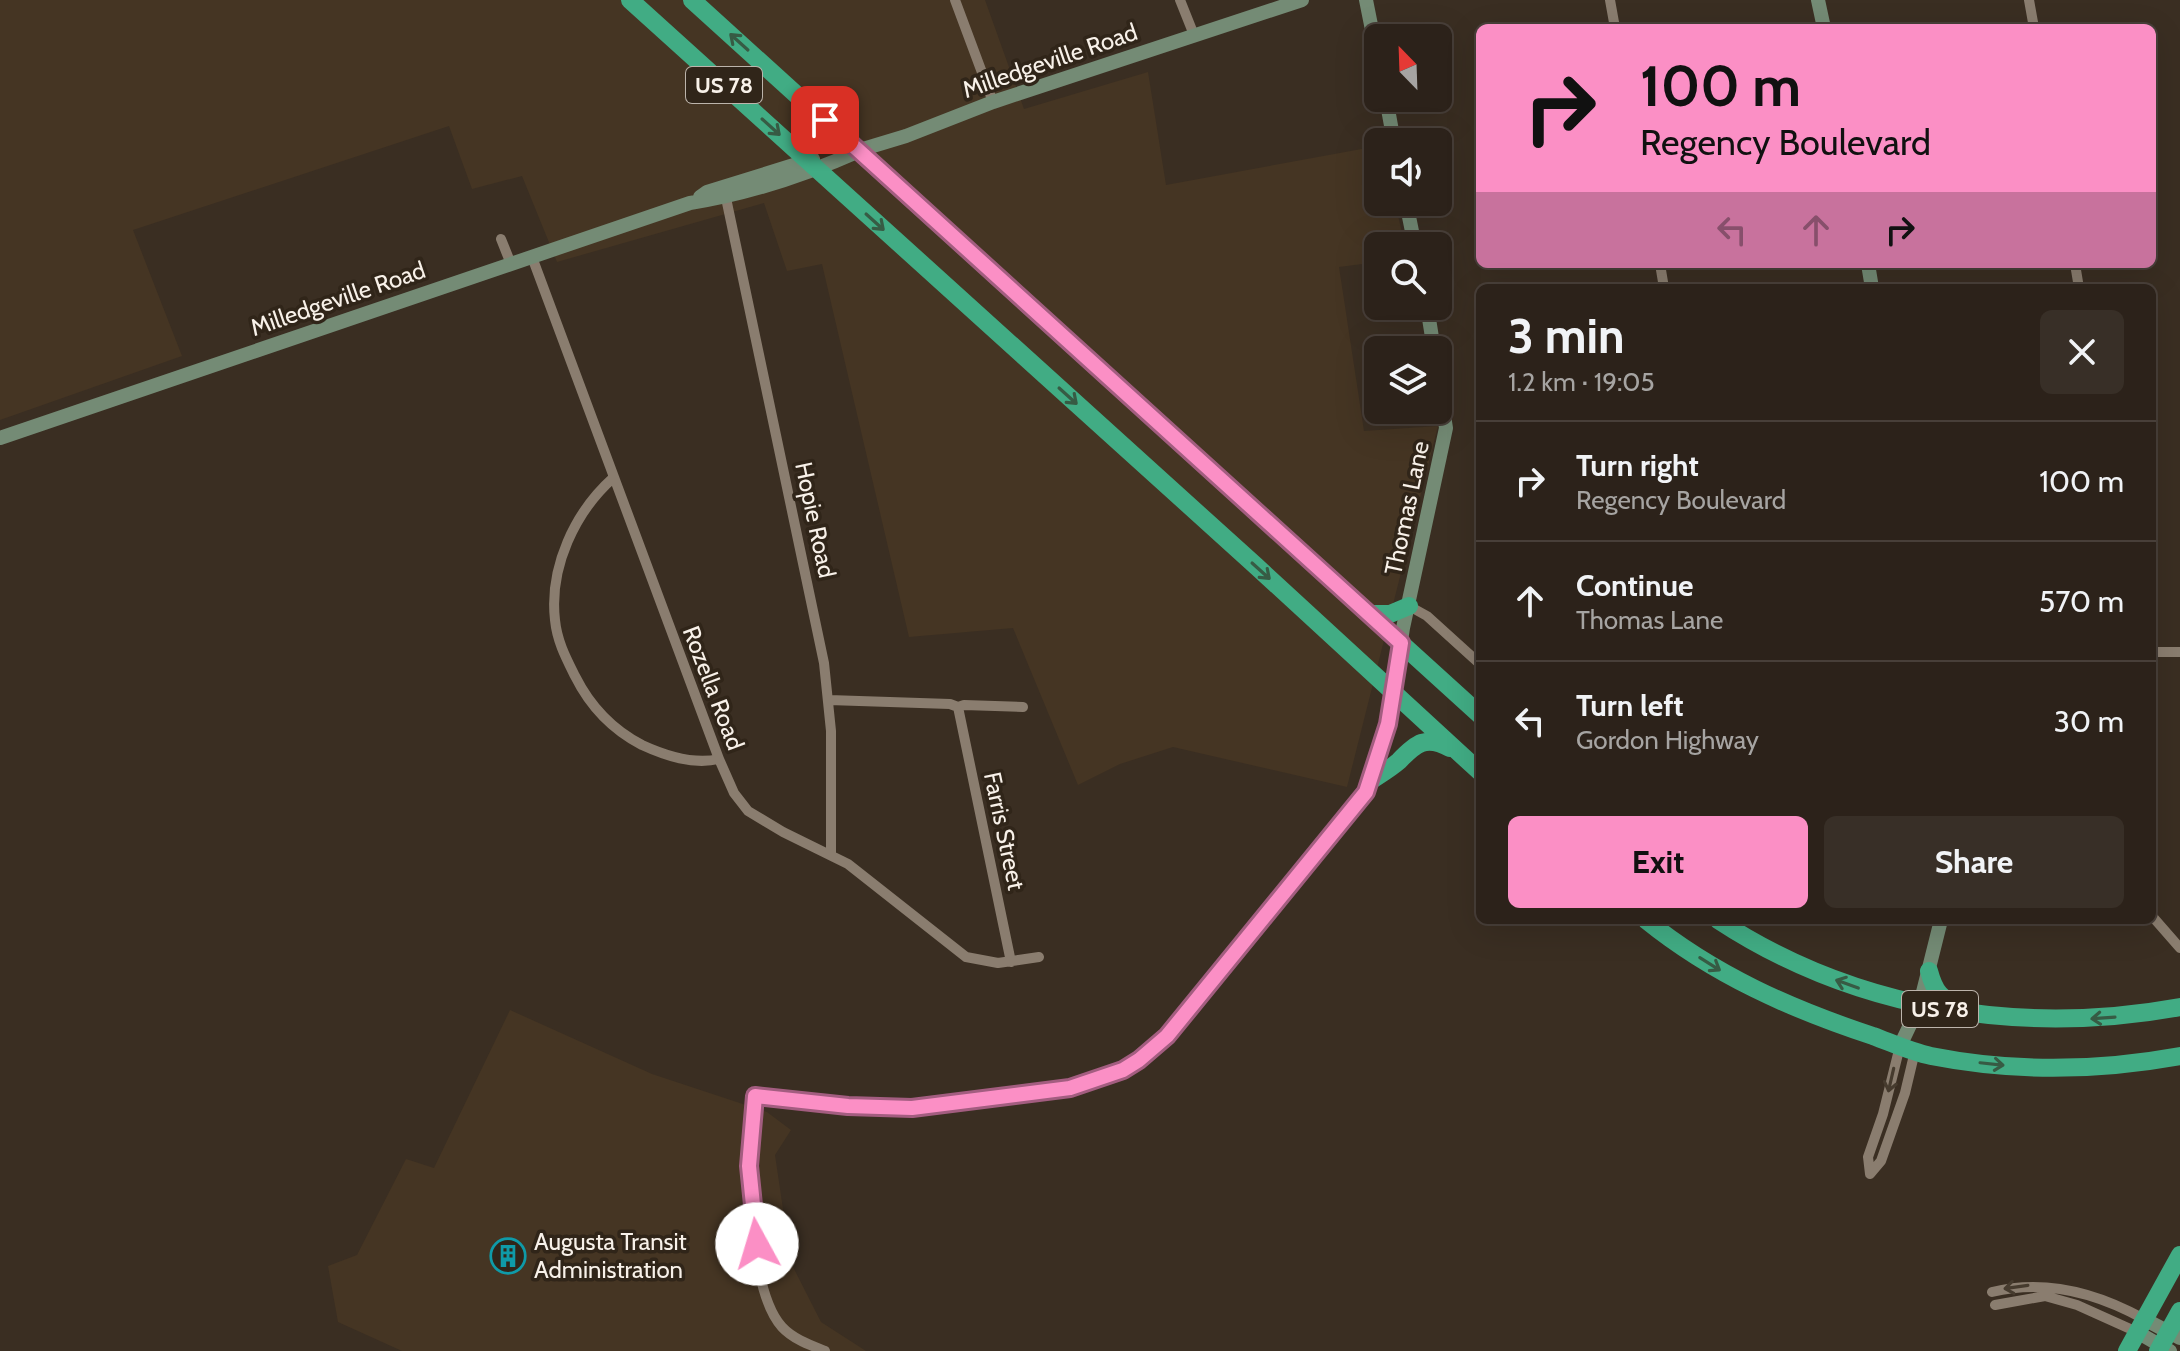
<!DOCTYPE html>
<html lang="en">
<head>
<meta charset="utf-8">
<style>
  body { margin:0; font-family:Cabin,sans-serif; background:#382f27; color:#f1f3f6; height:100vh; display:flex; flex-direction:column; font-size:30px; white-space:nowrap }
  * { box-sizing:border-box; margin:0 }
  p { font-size:26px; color:#a6a4a2 }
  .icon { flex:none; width:44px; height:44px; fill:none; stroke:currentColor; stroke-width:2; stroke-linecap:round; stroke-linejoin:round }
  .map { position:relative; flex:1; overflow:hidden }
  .sheet { position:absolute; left:1476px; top:284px; width:680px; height:640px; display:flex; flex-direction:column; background:#2c221a; border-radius:12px; box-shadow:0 8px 32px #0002,0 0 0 2px #483f39 }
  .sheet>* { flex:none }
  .top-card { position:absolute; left:1476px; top:24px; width:680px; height:244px; border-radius:12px; box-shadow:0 8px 32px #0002,0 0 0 2px #483f39; background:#fb8fc5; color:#111; overflow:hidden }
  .needle { width:52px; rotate:337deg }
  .tools { position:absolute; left:1364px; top:24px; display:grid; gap:16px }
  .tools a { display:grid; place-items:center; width:88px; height:88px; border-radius:12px; background:#2c221a; box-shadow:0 8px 32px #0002,0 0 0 2px #483f39; font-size:40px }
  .pin { position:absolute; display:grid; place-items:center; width:68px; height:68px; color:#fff; margin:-34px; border-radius:16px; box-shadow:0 4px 12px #0006 }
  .me { position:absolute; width:88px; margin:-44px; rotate:354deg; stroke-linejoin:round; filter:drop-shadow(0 0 6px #0008) }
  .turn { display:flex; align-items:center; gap:28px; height:168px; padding:0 32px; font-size:36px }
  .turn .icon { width:104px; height:104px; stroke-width:2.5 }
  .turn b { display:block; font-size:56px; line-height:68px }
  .lanes { display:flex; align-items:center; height:76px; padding:0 32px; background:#0003; justify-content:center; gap:40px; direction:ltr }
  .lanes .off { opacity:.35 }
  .round { display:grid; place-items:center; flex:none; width:84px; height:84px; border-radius:12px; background:#382f27 }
  .summary { display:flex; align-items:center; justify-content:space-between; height:136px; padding:0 32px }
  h1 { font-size:48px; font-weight:700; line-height:60px }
  .cta { display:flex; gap:16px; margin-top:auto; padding:16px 32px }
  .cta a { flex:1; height:92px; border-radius:12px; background:#fb8fc5; color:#111; font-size:32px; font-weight:700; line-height:92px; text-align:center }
  .cta a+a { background:#382f27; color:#f1f3f6 }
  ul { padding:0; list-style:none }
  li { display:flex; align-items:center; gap:24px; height:120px; padding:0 32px; border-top:2px solid #483f39 }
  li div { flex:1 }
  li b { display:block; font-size:30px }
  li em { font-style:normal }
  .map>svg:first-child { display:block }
  .built { fill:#453523 }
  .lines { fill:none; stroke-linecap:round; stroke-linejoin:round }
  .street { stroke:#8a7d6f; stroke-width:10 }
  .secondary { stroke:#748b75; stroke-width:14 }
  .highway { stroke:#41ac84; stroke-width:18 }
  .oneway { stroke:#375b44 }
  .oneway2 { stroke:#463b2e }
  .route-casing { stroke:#a35d80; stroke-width:20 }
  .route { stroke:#fb8fc5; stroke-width:14 }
  .labels { text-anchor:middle; stroke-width:7; stroke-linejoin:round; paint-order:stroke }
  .shield { fill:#302519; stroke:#bcb4ab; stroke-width:2 }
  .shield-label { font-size:22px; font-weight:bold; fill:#f8f1e9 }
  .street-label { font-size:24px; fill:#f8f1e9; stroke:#302519 }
  .poi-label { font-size:24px; fill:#f8f1e9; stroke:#302519; text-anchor:start }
</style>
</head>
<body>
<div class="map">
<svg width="2180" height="1351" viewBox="0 0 2180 1351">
  <rect width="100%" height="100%" fill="#3a2e22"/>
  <path class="built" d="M0,0H985L1024,109L1148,72L1166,185L1378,146V202H1395L1405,246H1378V262L1339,267L1364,431L1438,426L1347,787L1173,747L1120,764L1078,785L1013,628L909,637L822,264L787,271L764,203L557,262L522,176L472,189L449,126L133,230L182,356L0,420Z
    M510,1010L652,1074L767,1112L791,1130L775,1155L791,1263L821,1322L866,1351H402L338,1322L328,1266L357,1255L406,1159L434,1168Z"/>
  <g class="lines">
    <path class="street" d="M955,0L993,102
      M1180,0L1194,35
      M1610,0L1615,28
      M2029,0L2034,28
      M726,198L824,663L831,731V853
      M501,239L511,264
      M532,257L719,759L734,793L748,811L783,832L848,864L966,957L998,963L1039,957
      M1660,264L1664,288
      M2075,264L2079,288
      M613,478C575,512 549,567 555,620C557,641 566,658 575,676C590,706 613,730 642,745C666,756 693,765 719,759
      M1409,606L1427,616L1480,664
      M2152,652H2180
      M829,700L950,704L958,707L1011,962
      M958,707L964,705L1023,707
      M2152,916L2180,948
      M1870,1174L1881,1161L1905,1093L1915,1051
      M1870,1174L1868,1157L1883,1114L1900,1046
      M1992,1292C2044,1279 2097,1293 2144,1319
      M1995,1305L2045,1296L2077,1305L2137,1332
      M825,1351C810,1345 793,1339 782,1327C746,1287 748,1148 755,1096L848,1106L912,1108L1070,1088L1123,1070L1167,1036L1366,792C1381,763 1389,726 1393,693"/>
    <path class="secondary" d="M1366,0L1378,60
      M1818,0L1824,28
      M1386,98L1394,142
      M853,152L906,136L993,102L1302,0
      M700,197L707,192L813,159
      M1406,202L1415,246
      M1868,264L1872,288
      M1427,306L1434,350
      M0,438L690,203C748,194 805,175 859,151
      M1393,693L1403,628L1446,428L1438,378
      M1900,1046L1920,1004L1941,920
      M2144,1319L2180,1338
      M2137,1332L2170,1351"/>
    <path class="highway" d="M630,0L1256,566L1480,772
      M692,0L1480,715
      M1369,614H1390L1409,606
      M1372,780C1381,774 1391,768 1399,761C1416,743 1426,735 1450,748
      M1646,920C1714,975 1791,1009 1873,1036C1892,1043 1911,1052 1931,1056C2012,1072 2098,1071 2180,1056
      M1718,920C1855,1010 2020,1036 2180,1007
      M1929,971C1934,990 1941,1002 1962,1005
      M2127,1351L2180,1255
      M2158,1351L2180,1311"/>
  </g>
  <defs><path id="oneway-shaft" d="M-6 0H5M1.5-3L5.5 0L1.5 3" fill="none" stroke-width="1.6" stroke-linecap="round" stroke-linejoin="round" transform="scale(2)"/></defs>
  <g class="oneway">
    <use href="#oneway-shaft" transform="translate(739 42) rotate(-138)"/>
    <use href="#oneway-shaft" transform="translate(771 127) rotate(42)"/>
    <use href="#oneway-shaft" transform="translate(875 222) rotate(42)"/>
    <use href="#oneway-shaft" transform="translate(1068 396) rotate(42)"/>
    <use href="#oneway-shaft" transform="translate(1261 571) rotate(42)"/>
    <use href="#oneway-shaft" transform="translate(1710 964) rotate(32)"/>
    <use href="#oneway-shaft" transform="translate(1847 984) rotate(-160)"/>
    <use href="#oneway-shaft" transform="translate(2103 1018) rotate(176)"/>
    <use href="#oneway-shaft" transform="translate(1992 1064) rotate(6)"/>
  </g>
  <g class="oneway2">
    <use href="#oneway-shaft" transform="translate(1891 1080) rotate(103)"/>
    <use href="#oneway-shaft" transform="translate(2016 1287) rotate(172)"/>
  </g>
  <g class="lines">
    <defs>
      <path id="route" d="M757,1244L749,1166L755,1096L848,1106L912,1108L1070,1088L1123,1070L1139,1060L1167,1036L1366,792L1388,724L1401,643L825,120"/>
    </defs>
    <use href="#route" class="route-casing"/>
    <use href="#route" class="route"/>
  </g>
  <defs>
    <symbol id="building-ring" viewBox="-11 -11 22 22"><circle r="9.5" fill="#302519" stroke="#0f9aa8" stroke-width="1.5"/><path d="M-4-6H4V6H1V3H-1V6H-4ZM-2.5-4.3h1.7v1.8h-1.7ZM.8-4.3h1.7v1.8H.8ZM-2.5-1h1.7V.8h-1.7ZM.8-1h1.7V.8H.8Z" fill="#0f9aa8"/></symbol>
  </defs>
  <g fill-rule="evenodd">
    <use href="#building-ring" x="488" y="1236" width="40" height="40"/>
  </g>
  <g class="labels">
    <g class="shield">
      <rect x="686" y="67" width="76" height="36" rx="6"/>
      <rect x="1902" y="991" width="76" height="36" rx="6"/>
    </g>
    <g class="shield-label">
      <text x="724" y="93">US 78</text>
      <text x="1940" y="1017">US 78</text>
    </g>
    <g class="street-label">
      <text transform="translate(1050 61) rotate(-19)" y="8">Milledgeville Road</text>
      <text transform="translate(338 299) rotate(-19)" y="8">Milledgeville Road</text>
      <text transform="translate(1407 508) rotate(-78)" y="8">Thomas Lane</text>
      <text transform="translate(815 520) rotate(78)" y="8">Hopie Road</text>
      <text transform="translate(713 688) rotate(69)" y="8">Rozella Road</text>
      <text transform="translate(1004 831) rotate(78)" y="8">Farris Street</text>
    </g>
    <g class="poi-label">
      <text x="534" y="1250">Augusta Transit<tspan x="534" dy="28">Administration</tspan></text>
    </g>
  </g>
</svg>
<div class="tools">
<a><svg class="needle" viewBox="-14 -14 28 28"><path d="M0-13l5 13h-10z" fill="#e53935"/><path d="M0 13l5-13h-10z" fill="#a6a4a2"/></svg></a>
<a><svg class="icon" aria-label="sound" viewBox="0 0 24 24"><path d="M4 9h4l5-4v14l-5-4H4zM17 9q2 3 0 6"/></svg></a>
<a><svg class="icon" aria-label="search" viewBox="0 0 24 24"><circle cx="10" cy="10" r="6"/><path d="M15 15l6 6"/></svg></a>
<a><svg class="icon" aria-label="layers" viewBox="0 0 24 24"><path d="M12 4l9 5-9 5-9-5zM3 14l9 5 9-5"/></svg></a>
</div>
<div class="pin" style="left:825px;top:120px;background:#d93025"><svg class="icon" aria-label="arrive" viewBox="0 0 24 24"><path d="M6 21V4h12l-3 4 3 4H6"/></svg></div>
<svg class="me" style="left:757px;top:1244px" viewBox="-20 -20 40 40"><circle r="19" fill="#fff"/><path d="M0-13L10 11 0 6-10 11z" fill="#fb8fc5"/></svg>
<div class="top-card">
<div class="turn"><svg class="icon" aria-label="right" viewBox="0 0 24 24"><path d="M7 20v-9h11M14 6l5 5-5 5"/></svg><div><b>100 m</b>Regency Boulevard</div></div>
<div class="lanes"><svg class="icon off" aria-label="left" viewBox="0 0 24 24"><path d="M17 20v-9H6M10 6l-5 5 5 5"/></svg><svg class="icon off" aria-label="ahead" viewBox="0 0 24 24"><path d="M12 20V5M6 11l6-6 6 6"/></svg><svg class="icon" aria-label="right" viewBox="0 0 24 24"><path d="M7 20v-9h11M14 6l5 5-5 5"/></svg></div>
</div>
<section class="sheet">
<div class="summary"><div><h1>3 min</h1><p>1.2 km · 19:05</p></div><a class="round"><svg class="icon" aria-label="close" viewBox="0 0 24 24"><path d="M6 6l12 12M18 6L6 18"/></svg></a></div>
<ul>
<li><svg class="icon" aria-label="right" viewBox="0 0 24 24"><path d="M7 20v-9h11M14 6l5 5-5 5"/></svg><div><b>Turn right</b><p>Regency Boulevard</p></div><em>100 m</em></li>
<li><svg class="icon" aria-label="ahead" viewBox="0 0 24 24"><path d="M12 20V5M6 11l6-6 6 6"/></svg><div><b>Continue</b><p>Thomas Lane</p></div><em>570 m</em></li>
<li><svg class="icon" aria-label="left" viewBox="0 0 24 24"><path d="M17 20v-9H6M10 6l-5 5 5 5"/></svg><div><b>Turn left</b><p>Gordon Highway</p></div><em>30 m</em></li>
</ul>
<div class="cta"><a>Exit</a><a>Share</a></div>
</section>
</div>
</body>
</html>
